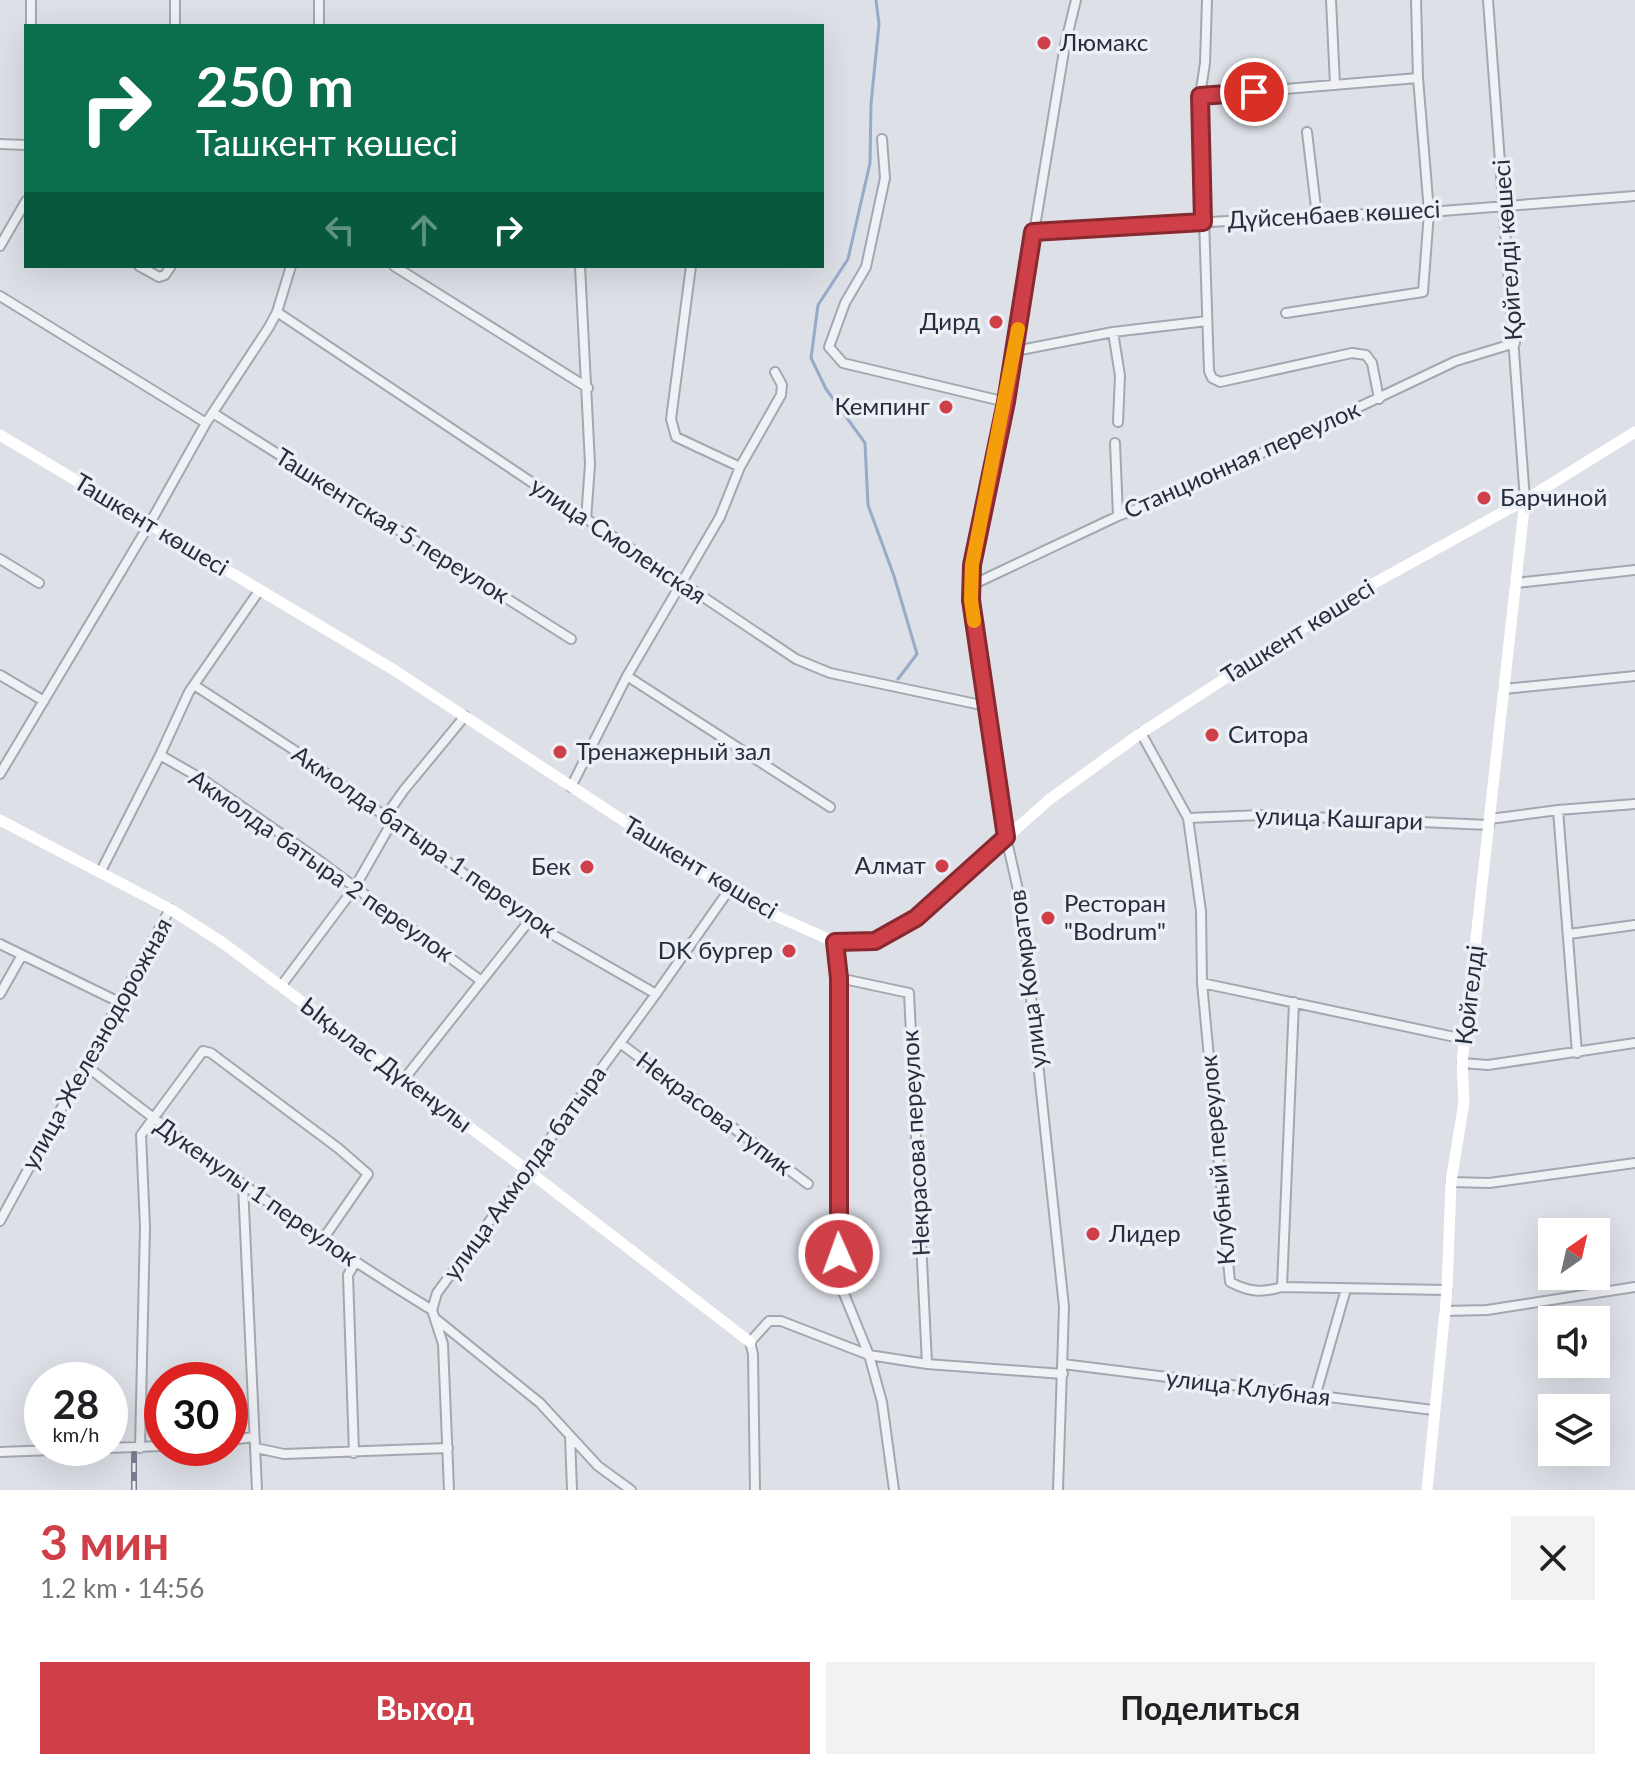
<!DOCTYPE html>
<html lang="ru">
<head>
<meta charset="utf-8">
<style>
  body { margin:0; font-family:Lato,sans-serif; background:#f2f2f2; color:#202124; height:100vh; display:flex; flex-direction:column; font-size:30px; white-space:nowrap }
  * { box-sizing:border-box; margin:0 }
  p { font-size:26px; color:#757577 }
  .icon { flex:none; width:44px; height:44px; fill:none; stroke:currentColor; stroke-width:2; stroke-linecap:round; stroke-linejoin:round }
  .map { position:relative; height:1490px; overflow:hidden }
  .details { display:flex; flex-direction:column; background:#fff; flex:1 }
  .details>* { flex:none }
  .top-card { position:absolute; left:24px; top:24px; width:800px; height:244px; border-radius:0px; box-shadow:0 8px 32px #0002; background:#0b6e4f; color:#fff; overflow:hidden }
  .needle { width:52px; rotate:34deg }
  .controls { position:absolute; left:1538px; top:1218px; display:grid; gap:16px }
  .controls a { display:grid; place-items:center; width:72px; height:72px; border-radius:0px; background:#fff; box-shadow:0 8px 32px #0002; font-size:40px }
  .speed { position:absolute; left:24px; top:1362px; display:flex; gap:16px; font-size:40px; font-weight:700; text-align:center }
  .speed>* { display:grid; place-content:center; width:104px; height:104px; border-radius:50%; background:#fff; box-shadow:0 8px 32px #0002; line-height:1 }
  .speed small { font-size:20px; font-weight:400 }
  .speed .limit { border:12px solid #d22; background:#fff; color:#111 }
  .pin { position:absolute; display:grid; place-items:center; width:68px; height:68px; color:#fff; margin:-34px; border:4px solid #fff; border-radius:50%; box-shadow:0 2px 8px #0007 }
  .me { position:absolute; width:88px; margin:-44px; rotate:358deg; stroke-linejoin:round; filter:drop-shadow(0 0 6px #0008) }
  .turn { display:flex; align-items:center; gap:28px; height:168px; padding:0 40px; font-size:36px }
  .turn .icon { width:104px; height:104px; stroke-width:2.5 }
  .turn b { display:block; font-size:56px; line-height:68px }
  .lanes { display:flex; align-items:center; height:76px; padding:0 40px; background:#0003; justify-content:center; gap:40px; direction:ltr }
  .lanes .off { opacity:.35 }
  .round { display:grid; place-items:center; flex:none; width:84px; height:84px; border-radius:0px; background:#f2f2f2 }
  .overview { display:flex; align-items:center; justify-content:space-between; height:136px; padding:0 40px }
  h1 { font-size:48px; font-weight:700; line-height:60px; color:#cf3f48 }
  .button { display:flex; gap:16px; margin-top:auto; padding:16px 40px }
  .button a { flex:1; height:92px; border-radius:0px; background:#cf3f48; color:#fff; font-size:32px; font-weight:700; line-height:92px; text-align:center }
  .button a+a { background:#f2f2f2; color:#202124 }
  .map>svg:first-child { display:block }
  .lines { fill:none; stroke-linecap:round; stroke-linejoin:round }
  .stream { stroke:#97aac8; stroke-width:3 }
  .street-casing { stroke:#a2a7b1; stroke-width:12 }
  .street { stroke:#eff1f5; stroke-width:8 }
  .secondary { stroke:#fff; stroke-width:11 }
  .rail-casing { stroke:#767e90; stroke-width:6 }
  .rail { stroke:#eceff5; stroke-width:3; stroke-dasharray:9; stroke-linecap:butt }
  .route-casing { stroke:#87292f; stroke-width:20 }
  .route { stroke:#cf3f48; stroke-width:14 }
  .slow { stroke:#f59e0b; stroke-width:14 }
  .poi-dot { fill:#cf3f48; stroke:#eceff5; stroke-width:3 }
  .labels { text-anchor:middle; stroke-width:7; stroke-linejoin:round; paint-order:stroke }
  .poi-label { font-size:24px; fill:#262d3d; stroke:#eceff5; text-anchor:start }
  .street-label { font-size:24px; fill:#262d3d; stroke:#eceff5 }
</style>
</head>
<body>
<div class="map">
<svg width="1635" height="1490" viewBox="0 0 1635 1490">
  <rect width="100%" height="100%" fill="#dde0e7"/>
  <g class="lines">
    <path class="stream" d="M876,0L879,24L871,104L870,163L848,259L818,305L811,358L826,389L865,443L868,505L894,576L917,654L898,679"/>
    <defs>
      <path id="street" d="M31,0V26
        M175,0V26
        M1207,0L1205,63L1200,96L1209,371L1212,378L1220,382L1352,353L1366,355L1372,363L1379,399
        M1331,0L1335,85
        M1488,0L1525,500
        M319,26V0
        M1200,96L1418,78
        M1307,132L1317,216
        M882,139L885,178L866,267L845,303L829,347L843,363L1006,402
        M0,144L26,145
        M1033,232L1317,216L1429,212L1635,196
        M0,246L26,201
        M139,266L159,277L165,275L171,266
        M394,266L588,388
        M580,266L590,464L586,520
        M691,266L671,419L676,437L740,467
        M0,296L206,423
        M277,312L796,659L830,673L986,706
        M1286,313L1423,292L1429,212L1418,78L1416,0
        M1113,332L1120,376L1118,422
        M1015,351L1113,332L1207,321
        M213,413L571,639
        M1115,443L1118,516
        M0,559L39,583
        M1516,583L1635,570
        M972,585L1118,516L1169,497L1456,361L1515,343
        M0,675L44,701
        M627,676L830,807
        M194,685L294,750L529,921L656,994
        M1504,689L1635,676
        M1141,733L1188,818L1201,911L1202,983L1230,1282C1249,1292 1262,1293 1282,1287L1447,1290
        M160,755L202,779L317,859L480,980
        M0,774L150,523L206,423L269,327L277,312L291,266
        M571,787L627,676L720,517L740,467L781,395L782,385L775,372
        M1558,810L1577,1053
        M385,817L404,790L465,716
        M1188,818L1262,815L1489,825
        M1490,819L1558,810L1635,804
        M101,871L160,755L189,692L259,591
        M1569,934L1635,925
        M835,942L839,978L837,1194L840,1284L869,1355L882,1402L894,1490
        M0,944L119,1002
        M839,978L909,993L927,1364
        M1202,983L1464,1039
        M281,986L355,887L392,822
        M0,994L22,955
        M620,1043L808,1184
        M1462,1063L1488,1065L1635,1043
        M85,1065C197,1153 310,1236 432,1310
        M405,1078L529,921
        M1451,1182L1489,1183L1635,1163
        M243,1185L257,1490
        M0,1221L170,909
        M1282,1287L1294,1002
        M1445,1311L1487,1310L1635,1287
        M436,1319L540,1403L598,1466L631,1490
        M1063,1364L1433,1410
        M1315,1397L1346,1289
        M570,1436L572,1490
        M230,1440L254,1437
        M140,1448L145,1227L141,1135L203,1051L211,1053L338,1148L368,1174L321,1242
        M256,1448L284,1454L448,1448
        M0,1452L162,1446
        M354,1453L348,1275L355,1263
        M449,1490L443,1344L432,1310L437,1293L656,994L729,890
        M755,1490L753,1354L750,1342L769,1321H781L869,1355L927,1364L1063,1374
        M1058,1490L1064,1307L1021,903L1006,837L971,600L972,565L1006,402L1065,45L1076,0"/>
    </defs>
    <use href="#street" class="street-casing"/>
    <use href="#street" class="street"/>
    <path class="secondary" d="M0,435L394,670L729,890L774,915L835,942L875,941L916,918L1050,799L1141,733L1360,591L1525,500L1635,432
      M0,820L170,909L223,943L527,1170L750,1342
      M1427,1490L1447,1290L1451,1182L1464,1102L1462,1063L1525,500"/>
    <defs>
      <path id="rail" d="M134,1490V1454"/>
    </defs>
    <use href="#rail" class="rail-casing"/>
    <use href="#rail" class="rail"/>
  </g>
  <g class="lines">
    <defs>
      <path id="route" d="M839,1254V978L835,942L875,941L916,918L1006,837L971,600L972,565L1006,402L1033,232L1203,222L1200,96L1254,92"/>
    </defs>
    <use href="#route" class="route-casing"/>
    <use href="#route" class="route"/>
    <path class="slow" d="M974,621L971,600L972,565L1018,329"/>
  </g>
  <g class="poi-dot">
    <circle cx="1044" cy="43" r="8"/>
    <circle cx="996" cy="322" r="8"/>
    <circle cx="946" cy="407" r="8"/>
    <circle cx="1484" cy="498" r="8"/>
    <circle cx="1212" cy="735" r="8"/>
    <circle cx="560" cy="752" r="8"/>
    <circle cx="942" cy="866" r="8"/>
    <circle cx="587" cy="867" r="8"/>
    <circle cx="1048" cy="918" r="8"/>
    <circle cx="789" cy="951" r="8"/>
    <circle cx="1093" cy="1234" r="8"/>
  </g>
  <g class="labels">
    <g class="poi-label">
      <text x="1060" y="51">Люмакс</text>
      <text x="980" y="330" text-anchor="end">Дирд</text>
      <text x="930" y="415" text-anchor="end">Кемпинг</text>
      <text x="1500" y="506">Барчиной</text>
      <text x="1228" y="743">Ситора</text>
      <text x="576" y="760">Тренажерный зал</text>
      <text x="926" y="874" text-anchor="end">Алмат</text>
      <text x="571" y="875" text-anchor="end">Бек</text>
      <text x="1064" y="912">Ресторан<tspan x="1064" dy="28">"Bodrum"</tspan></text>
      <text x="773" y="959" text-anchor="end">DK бургер</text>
      <text x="1109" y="1242">Лидер</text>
    </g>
    <g class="street-label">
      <text transform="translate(1334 215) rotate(-3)" y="8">Дүйсенбаев көшесі</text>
      <text transform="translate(1508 250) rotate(-94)" y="8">Қойгелді көшесі</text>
      <text transform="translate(1242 460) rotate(-24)" y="8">Станционная переулок</text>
      <text transform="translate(151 525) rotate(31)" y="8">Ташкент көшесі</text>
      <text transform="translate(392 526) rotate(32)" y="8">Ташкентская 5 переулок</text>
      <text transform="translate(618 541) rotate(34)" y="8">улица Смоленская</text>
      <text transform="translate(1298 632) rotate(-32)" y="8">Ташкент көшесі</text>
      <text transform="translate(1339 819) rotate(2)" y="8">улица Кашгари</text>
      <text transform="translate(424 842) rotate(35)" y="8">Акмолда батыра 1 переулок</text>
      <text transform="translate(321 866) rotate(35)" y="8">Акмолда батыра 2 переулок</text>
      <text transform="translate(700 868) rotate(31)" y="8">Ташкент көшесі</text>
      <text transform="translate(1028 979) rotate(-97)" y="8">улица Комратов</text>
      <text transform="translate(1470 995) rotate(-83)" y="8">Қойгелді</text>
      <text transform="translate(97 1044) rotate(-61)" y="8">улица Железнодорожная</text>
      <text transform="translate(386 1065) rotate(37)" y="8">Ықылас Дүкенұлы</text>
      <text transform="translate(714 1114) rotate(37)" y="8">Некрасова тупик</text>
      <text transform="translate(916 1143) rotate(-93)" y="8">Некрасова переулок</text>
      <text transform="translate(1218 1160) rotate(-95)" y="8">Клубный переулок</text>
      <text transform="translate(525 1173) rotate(-54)" y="8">улица Акмолда батыра</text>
      <text transform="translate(256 1192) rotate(35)" y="8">Дукенулы 1 переулок</text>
      <text transform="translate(1248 1388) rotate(7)" y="8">улица Клубная</text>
    </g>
  </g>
</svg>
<div class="controls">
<a><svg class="needle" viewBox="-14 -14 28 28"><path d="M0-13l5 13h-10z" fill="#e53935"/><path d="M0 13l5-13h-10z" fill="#757577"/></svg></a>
<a><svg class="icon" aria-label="sound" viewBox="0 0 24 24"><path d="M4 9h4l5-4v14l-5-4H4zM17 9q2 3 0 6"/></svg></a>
<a><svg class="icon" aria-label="layers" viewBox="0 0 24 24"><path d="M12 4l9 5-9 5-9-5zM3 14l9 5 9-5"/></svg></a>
</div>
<div class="speed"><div>28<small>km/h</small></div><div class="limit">30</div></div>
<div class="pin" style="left:1254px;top:92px;background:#d93025"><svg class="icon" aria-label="arrive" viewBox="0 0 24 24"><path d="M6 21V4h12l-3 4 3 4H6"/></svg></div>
<svg class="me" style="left:839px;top:1254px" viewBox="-20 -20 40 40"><circle r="17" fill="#cf3f48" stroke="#fff" stroke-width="3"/><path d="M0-11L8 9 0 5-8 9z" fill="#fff"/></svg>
<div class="top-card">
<div class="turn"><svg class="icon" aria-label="right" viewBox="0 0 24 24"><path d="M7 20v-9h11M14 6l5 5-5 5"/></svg><div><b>250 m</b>Ташкент көшесі</div></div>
<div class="lanes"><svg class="icon off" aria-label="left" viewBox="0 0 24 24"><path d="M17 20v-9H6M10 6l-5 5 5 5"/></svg><svg class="icon off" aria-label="ahead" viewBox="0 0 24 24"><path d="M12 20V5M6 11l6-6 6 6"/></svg><svg class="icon" aria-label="right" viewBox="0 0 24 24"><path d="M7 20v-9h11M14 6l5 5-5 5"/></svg></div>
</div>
</div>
<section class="details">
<div class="overview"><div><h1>3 мин</h1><p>1.2 km · 14:56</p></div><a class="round"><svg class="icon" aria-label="close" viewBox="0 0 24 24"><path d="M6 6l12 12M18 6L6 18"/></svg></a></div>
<div class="button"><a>Выход</a><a>Поделиться</a></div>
</section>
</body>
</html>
